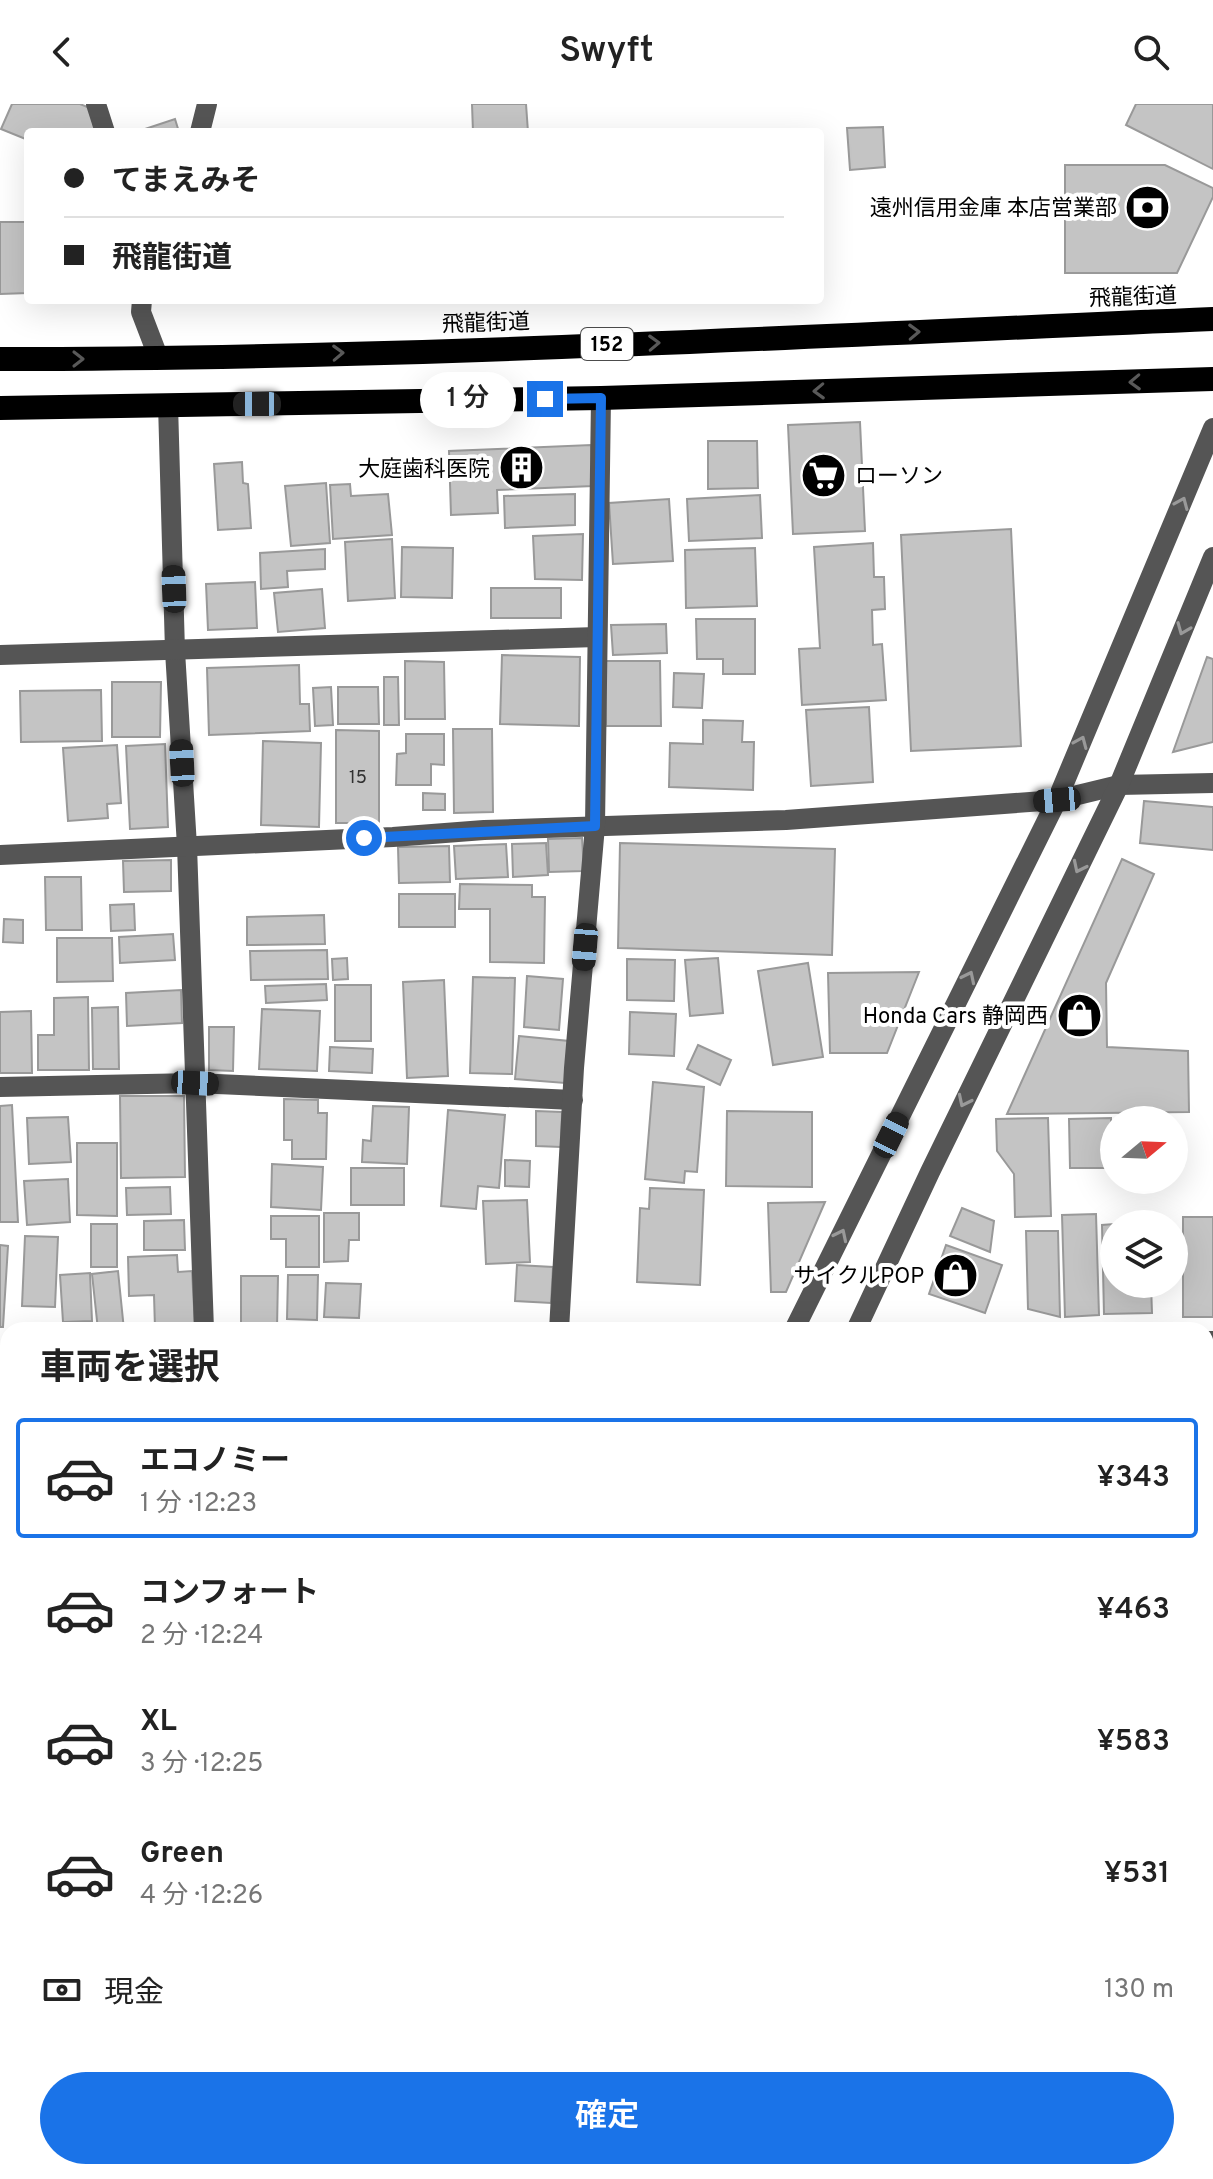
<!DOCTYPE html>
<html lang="ja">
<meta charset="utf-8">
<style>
:root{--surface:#fff;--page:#f6f6f6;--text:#222;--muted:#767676;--line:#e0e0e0;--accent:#1a73e8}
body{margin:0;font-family:Overpass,"Noto Sans JP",sans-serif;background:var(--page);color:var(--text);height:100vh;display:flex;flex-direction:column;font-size:30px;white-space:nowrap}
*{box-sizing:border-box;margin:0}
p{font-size:26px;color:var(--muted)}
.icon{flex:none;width:44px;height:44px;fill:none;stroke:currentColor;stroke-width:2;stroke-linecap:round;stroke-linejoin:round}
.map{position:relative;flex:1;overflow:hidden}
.side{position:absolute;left:0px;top:1218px;width:1214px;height:858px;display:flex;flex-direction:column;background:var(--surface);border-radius:24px 24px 0 0;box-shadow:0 8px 32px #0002}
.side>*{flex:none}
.guide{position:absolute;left:24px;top:24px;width:800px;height:176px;border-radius:8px;box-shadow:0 8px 32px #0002;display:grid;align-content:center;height:176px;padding:0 40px;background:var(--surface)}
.needle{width:52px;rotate:71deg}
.controls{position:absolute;left:1100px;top:1002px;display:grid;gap:16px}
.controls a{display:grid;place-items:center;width:88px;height:88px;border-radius:50%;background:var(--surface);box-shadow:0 8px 32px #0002;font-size:40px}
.end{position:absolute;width:36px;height:36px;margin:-18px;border:10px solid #1a73e8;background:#fff;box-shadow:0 0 0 4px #fff}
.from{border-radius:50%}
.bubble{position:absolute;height:56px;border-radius:28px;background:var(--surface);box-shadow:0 8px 32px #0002;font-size:26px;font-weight:600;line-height:56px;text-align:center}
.car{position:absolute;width:24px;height:48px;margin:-24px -12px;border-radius:10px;box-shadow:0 0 6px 2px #0007;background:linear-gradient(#222 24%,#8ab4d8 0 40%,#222 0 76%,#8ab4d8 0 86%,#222 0)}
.guide b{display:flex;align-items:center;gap:28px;height:76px;font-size:30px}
.guide b+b{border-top:2px solid var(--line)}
.guide i{width:20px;height:20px;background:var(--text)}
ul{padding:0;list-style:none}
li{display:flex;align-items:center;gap:24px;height:120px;margin:0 16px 12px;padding:0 24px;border:4px solid transparent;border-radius:8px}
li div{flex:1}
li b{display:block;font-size:30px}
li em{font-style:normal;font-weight:600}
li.selected{border-color:var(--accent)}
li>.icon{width:72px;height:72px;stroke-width:1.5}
h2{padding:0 40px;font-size:36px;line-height:96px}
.pay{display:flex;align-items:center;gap:20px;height:88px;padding:0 40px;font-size:30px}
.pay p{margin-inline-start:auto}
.primary-button{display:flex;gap:16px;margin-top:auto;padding:16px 40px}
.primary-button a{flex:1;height:92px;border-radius:48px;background:var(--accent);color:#fff;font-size:32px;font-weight:600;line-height:92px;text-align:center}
header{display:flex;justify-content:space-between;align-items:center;height:104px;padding:0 40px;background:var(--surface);font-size:36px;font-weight:600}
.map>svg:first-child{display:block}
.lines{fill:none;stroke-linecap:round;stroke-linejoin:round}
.stream{stroke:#a3a3a3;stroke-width:11}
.building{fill:#c4c4c4;stroke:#999;stroke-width:2}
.minor{stroke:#555;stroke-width:20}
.highway{stroke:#000;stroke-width:24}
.oneway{stroke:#595959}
.oneway2{stroke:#999}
.route{stroke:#1a73e8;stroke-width:10}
.labels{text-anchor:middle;stroke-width:8;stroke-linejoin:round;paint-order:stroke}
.number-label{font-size:18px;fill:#313131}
.shield{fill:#fff;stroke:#4c4c4c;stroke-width:2}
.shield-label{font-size:20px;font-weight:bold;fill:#000}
.poi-label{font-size:22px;fill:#000;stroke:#fff;text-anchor:end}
.street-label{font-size:22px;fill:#000;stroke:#fff}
</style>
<header><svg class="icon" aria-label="back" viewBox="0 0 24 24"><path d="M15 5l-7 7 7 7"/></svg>Swyft<svg class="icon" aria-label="search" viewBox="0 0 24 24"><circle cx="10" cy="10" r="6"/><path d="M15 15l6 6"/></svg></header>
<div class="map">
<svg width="1213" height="2075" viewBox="0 0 1213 2075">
<rect width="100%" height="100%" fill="#fff"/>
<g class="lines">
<polyline class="stream" points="1206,1522 1213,1486"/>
</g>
<g class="building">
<polygon points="12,0 80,0 90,4 95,28 28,28 28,36 1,25"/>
<polygon points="472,0 526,0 528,28 473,28"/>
<polygon points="1136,0 1213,0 1213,65 1126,21"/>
<polygon points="175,15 179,28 136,28"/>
<polygon points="883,23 885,63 850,66 847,24"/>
<polygon points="1065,61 1165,61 1213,84 1213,93 1177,169 1065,169"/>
<polygon points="0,118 28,118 28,189 0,190"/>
<polygon points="860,318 865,427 793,430 788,321"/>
<polygon points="708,337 757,337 758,384 708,385"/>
<polygon points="591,341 593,382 497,386 498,409 451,411 449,347"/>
<polygon points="242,358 243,379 248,380 251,424 218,426 214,360"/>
<polygon points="326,379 330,439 291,442 285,382"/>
<polygon points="350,380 351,392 388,390 392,431 333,435 330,381"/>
<polygon points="575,390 575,421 505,424 504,392"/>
<polygon points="760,391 762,434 689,437 687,395"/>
<polygon points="669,395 673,457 613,460 609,399"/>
<polygon points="1011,425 1021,642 911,647 901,431"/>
<polygon points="583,430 582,476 535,475 533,432"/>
<polygon points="392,435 395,494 348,497 345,438"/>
<polygon points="873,439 874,473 884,473 885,505 872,506 873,541 882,540 886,596 802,601 799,545 820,544 814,443"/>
<polygon points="402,443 453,444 452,494 401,493"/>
<polygon points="755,444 757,502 686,504 685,446"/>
<polygon points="325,445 325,465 287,467 288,483 261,485 260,449"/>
<polygon points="255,478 257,524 208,526 206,480"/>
<rect x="491" y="484" width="70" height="30"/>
<polygon points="322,485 325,524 278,528 274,489"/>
<polygon points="696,515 755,515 755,570 723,570 723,555 697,555"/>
<polygon points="666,520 667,549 613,551 611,521"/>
<polygon points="502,551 580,553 579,622 500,620"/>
<polygon points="1207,553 1213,555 1213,638 1173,648"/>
<polygon points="405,557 444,558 445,615 405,615"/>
<polygon points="605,557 660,557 661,622 606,622"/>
<polygon points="299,561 300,600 309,600 310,627 209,631 207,564"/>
<polygon points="674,569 704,570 702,604 673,603"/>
<polygon points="384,573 398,573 399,621 384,621"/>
<polygon points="112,578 161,578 160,633 112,633"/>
<polygon points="331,583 333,621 315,622 313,584"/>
<polygon points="338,583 378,583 379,620 338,620"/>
<polygon points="101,586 102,637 21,638 20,587"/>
<polygon points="869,603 873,678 811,682 806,606"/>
<polygon points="703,616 743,617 742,638 754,638 753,686 669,683 670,639 703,640"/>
<polygon points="453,625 492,625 493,708 454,709"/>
<polygon points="336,626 379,627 379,719 336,719"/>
<polygon points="406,630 444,630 444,661 431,660 431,681 396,681 397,650 406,649"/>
<polygon points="263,637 321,639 319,723 261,721"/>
<polygon points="165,640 168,723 130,725 126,642"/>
<polygon points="117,641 121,699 107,700 108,714 68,717 63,644"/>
<polygon points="423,689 445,690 445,706 423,706"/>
<polygon points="1144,697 1213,703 1213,746 1140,739"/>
<polygon points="582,734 584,767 549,768 548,735"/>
<polygon points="546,739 548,771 513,773 512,740"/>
<polygon points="620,739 835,745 832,851 618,844"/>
<polygon points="506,740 508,773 456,775 454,742"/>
<polygon points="449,742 450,778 399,779 398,743"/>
<polygon points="1122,755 1154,770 1106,879 1107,943 1188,947 1189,1008 1007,1010"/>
<polygon points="171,756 171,787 124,788 123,757"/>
<polygon points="45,773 81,773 82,826 46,826"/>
<polygon points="460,780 532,781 532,793 545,793 544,859 490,858 490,805 459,805"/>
<rect x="399" y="790" width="56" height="33"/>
<polygon points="134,800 135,826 111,827 110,801"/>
<polygon points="324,811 325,840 247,841 247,813"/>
<polygon points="4,815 23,816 23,839 3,838"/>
<polygon points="173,830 175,856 120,859 119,833"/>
<polygon points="57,834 112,834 113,877 57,878"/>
<polygon points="327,846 328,875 251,876 250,847"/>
<polygon points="347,854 348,875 333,876 332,855"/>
<polygon points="718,854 723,909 690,912 685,856"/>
<polygon points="627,855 675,856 674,897 627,896"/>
<polygon points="808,859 823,953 773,961 758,867"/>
<polygon points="919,868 887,949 830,949 828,869"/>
<polygon points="527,872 563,875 559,926 524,923"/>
<polygon points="473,873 515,874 512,970 470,969"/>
<polygon points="444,876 448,972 407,974 403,878"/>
<polygon points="326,880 327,896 266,899 265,882"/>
<rect x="335" y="881" width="36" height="56"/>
<polygon points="181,886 182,919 127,922 126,889"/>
<polygon points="88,893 89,966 38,966 38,931 54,931 54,894"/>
<polygon points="118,903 119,965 93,965 92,904"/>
<polygon points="262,905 320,907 317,967 259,965"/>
<polygon points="31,907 32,969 0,969 0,908"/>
<polygon points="630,908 676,910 674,952 629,950"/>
<polygon points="209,923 234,923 233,967 209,966"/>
<polygon points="519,932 569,937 565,979 515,975"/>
<polygon points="698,941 731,956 720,981 687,965"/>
<polygon points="330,943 373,945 372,969 329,967"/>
<polygon points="653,978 704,983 697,1068 685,1067 684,1079 645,1075"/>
<polygon points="120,992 184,992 185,1073 121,1074"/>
<polygon points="284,995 318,996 318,1009 327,1009 326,1055 292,1055 292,1036 284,1036"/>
<polygon points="12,1001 18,1118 0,1118 0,1002"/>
<polygon points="373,1002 409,1003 407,1060 362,1058 363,1036 371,1037"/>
<polygon points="448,1006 505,1011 499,1084 478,1082 476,1105 441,1102"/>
<polygon points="536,1007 562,1008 561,1043 536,1042"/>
<polygon points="727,1007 812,1008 812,1083 726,1082"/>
<polygon points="68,1013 71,1058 29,1060 27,1014"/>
<polygon points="1048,1014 1051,1112 1015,1113 1014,1070 997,1047 996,1015"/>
<polygon points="1111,1014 1111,1064 1070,1064 1069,1015"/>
<polygon points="77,1039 117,1039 117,1112 77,1111"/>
<polygon points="505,1056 530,1057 529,1083 505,1082"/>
<polygon points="272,1060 323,1063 321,1106 271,1103"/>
<rect x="351" y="1064" width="53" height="37"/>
<polygon points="68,1075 70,1118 27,1121 24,1077"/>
<polygon points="170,1083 171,1110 127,1111 126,1084"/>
<polygon points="650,1084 704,1086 700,1181 637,1178 640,1104 649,1105"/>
<polygon points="527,1096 530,1158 486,1160 483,1097"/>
<polygon points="825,1098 786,1188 771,1188 768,1099"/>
<polygon points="962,1104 994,1117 990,1148 950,1132"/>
<polygon points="324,1109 359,1109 359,1136 349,1136 348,1157 324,1158"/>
<polygon points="1096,1110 1099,1211 1065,1213 1062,1111"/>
<polygon points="271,1112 319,1112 319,1163 286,1163 286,1135 271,1135"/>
<rect x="1183" y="1113" width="30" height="100"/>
<polygon points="184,1116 185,1146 144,1146 144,1117"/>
<rect x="91" y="1120" width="26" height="43"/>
<polygon points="1114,1120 1114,1180 1151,1180 1152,1209 1104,1210 1102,1121"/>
<polygon points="1026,1127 1058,1127 1060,1213 1028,1205"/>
<polygon points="25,1132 58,1133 55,1203 22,1202"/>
<polygon points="0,1141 8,1142 3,1223 0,1223"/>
<polygon points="946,1141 1002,1161 985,1209 929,1190"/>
<polygon points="177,1151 178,1168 192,1167 195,1222 155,1224 154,1191 129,1192 128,1153"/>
<polygon points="517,1161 553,1163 551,1199 515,1197"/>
<polygon points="118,1167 124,1226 98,1226 92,1170"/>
<polygon points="90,1169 92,1217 63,1218 60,1171"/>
<polygon points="288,1171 318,1171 317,1216 287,1215"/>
<polygon points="241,1172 278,1172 277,1225 241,1225"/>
<polygon points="326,1179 361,1180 359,1214 324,1213"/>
<polygon points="7,1305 8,1363 0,1363 0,1306"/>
<polygon points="1206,1837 1213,1877 1213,1910 1206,1912"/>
<polygon points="0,1877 8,1998 8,2036 0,2036"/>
<polygon points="1213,1962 1213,2027 1206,2028 1206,1963"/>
<polygon points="26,2068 80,2068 85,2075 31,2075"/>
<polygon points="91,2068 152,2068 159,2075 97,2075"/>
<polygon points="221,2068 241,2068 248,2075 221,2075 217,2072"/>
<rect x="551" y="2068" width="47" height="7"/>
<polygon points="723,2068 764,2068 765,2075 724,2075"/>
<polygon points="800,2068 862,2068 862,2075 801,2075"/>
<polygon points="978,2068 1028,2068 979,2073"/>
</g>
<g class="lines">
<g class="minor">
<polyline points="96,0 105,28"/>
<polyline points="200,28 207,0"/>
<polyline points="142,196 141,208 159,255"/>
<polyline points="168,300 175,547 187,742 204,1226"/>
<polyline points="0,551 597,533"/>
<polyline points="0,751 393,733 484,726 786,716 1057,696 1119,681 1213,679"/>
<polyline points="0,983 195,979 573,996"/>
<polyline points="559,1226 574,964 595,722 601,294"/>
<polyline points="794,1226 1057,696 1213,324"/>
<polyline points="856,1226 930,1068 1119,681 1213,453"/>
<polyline points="1206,1237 1213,1237"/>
<polyline points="0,1274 8,1273"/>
<polyline points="1206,1539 1213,1538"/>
<polyline points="0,1666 8,1666"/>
<polyline points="1206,1933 1213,1931"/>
<polyline points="1206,2055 1213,2053"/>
<polyline points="302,2068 304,2075"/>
<polyline points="1077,2068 1078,2075"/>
<polyline points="407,2075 411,2068"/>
<polyline points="463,2075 466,2068"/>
<polyline points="1110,2075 1148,2068"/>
</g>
<g class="highway">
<path d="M0 255C404 255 809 232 1213 215"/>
<polyline points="0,304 601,294 1213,275"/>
</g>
</g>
<defs><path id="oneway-chevron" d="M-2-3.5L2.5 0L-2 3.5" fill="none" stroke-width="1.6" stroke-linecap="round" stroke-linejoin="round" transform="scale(2)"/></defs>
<g class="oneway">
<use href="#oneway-chevron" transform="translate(914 228) rotate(-2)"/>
<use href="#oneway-chevron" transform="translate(654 239) rotate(-2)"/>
<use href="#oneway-chevron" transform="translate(338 249) rotate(-2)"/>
<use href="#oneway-chevron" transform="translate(78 255)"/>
<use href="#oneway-chevron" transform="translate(1135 278) rotate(178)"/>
<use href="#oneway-chevron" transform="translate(819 287) rotate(178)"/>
</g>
<g class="oneway2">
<use href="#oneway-chevron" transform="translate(1182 399) rotate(-67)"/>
<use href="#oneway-chevron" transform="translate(1183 525) rotate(112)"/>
<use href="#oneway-chevron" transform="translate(1081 638) rotate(-67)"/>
<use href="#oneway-chevron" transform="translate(1079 763) rotate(116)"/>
<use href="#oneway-chevron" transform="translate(969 873) rotate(-64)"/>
<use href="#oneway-chevron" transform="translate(964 997) rotate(116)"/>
<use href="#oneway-chevron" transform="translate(841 1131) rotate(-64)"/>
</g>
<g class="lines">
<polyline class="route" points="364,734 595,722 601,294 545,295"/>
</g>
<defs>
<symbol id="bank-disc" viewBox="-11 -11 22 22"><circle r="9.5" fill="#000" stroke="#fff"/><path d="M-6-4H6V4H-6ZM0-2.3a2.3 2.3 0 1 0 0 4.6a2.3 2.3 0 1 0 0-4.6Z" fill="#fff"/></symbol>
<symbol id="building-disc" viewBox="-11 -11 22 22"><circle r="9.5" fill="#000" stroke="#fff"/><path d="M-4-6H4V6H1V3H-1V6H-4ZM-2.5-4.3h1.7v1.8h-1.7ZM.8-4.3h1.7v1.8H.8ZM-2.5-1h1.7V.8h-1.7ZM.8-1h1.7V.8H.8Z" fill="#fff"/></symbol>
<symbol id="supermarket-disc" viewBox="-11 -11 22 22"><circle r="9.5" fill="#000" stroke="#fff"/><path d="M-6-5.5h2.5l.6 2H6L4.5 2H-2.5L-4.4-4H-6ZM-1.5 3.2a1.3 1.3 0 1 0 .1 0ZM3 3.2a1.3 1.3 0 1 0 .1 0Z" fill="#fff"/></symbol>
<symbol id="shop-disc" viewBox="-11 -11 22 22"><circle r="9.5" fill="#000" stroke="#fff"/><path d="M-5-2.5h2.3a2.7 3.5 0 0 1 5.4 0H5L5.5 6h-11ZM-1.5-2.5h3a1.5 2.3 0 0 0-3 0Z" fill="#fff"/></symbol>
</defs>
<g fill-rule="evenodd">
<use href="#bank-disc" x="1122" y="78" width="51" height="51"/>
<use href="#building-disc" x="496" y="338" width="51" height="51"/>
<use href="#supermarket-disc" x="798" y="346" width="51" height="51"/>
<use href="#shop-disc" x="1054" y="886" width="51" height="51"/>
<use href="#shop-disc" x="930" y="1146" width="51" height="51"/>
</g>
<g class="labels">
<g class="number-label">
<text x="358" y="679">15</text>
</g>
<rect class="shield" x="581" y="224" width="52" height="32" rx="6"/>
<g class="shield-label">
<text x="607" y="247">152</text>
</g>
<g class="poi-label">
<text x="1117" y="111">遠州信用金庫 本店営業部</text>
<text x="490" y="372">大庭歯科医院</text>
<text x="855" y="379" text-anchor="start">ローソン</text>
<text x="1048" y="919">Honda Cars 静岡西</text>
<text x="924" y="1179">サイクルPOP</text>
</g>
<g class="street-label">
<text transform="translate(1133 192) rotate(-2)" y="8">飛龍街道</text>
<text transform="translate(486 218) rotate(-2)" y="8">飛龍街道</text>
</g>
</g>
</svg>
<div class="controls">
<a><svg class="needle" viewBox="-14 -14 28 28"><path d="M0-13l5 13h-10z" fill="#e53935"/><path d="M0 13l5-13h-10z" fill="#767676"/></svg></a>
<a><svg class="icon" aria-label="layers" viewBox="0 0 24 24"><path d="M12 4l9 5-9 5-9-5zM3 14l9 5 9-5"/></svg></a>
</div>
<i class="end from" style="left:364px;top:734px"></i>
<i class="end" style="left:545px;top:295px"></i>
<div class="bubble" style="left:420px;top:268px;width:96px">1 分</div>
<i class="car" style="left:257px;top:300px;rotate:270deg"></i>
<i class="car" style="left:174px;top:485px;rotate:358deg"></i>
<i class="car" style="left:182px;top:659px;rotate:357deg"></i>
<i class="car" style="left:1057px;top:696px;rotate:265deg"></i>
<i class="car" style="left:585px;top:843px;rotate:185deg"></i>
<i class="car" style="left:195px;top:979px;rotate:93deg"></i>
<i class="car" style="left:891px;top:1031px;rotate:26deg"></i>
<div class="guide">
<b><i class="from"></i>てまえみそ</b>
<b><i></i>飛龍街道</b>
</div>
<section class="side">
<h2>車両を選択</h2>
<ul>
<li class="selected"><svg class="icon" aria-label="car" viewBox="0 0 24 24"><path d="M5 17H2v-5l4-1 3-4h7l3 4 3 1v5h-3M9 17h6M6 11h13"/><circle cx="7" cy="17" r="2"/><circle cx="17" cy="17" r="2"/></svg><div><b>エコノミー</b><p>1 分 · 12:23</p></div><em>¥343</em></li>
<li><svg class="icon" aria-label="car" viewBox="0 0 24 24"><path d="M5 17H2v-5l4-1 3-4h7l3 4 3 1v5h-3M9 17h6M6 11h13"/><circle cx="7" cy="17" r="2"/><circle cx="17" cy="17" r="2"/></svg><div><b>コンフォート</b><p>2 分 · 12:24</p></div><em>¥463</em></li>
<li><svg class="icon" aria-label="car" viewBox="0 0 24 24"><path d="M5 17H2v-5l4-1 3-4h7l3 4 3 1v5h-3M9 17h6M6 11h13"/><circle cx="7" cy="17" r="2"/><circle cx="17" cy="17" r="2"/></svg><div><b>XL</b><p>3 分 · 12:25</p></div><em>¥583</em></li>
<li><svg class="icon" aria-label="car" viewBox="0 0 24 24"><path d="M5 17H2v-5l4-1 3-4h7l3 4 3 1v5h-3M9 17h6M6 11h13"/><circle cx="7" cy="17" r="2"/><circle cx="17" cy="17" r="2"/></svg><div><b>Green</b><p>4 分 · 12:26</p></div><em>¥531</em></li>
</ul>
<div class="pay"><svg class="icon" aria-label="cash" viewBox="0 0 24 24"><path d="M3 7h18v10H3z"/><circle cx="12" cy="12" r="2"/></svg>現金<p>130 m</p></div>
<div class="primary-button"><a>確定</a></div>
</section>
</div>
